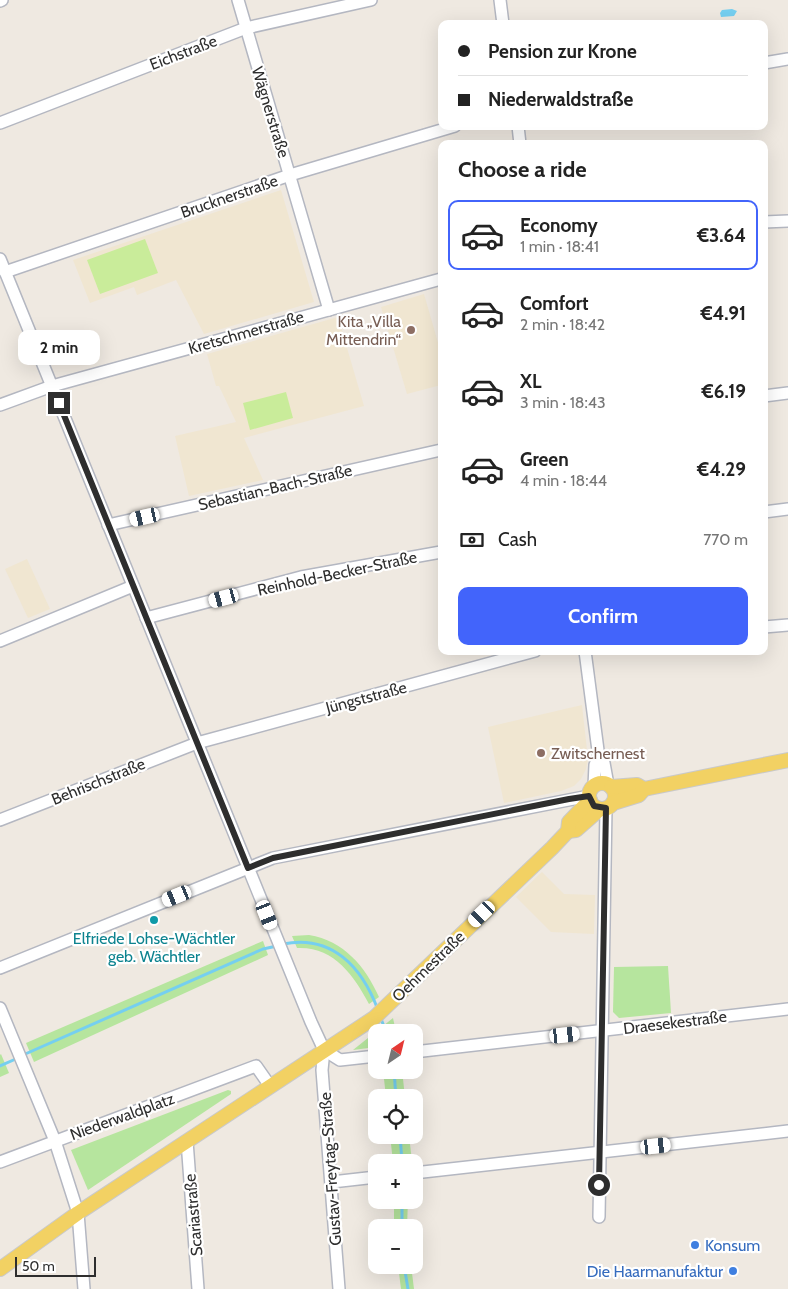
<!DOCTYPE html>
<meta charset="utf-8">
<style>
:root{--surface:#fff;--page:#f2f2f2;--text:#222;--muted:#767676;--line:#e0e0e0;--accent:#4264fb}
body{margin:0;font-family:Cabin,sans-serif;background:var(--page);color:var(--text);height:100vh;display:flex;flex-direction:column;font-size:19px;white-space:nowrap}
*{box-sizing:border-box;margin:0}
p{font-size:16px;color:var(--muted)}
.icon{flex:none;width:28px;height:28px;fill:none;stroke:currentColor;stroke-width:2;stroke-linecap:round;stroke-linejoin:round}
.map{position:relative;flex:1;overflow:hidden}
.panel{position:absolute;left:438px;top:140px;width:330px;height:515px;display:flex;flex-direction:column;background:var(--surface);border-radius:10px;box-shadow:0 5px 20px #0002}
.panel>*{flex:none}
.banner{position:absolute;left:438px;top:20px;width:330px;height:110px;border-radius:10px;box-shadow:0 5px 20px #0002;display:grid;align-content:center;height:110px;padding:0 20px;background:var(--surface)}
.needle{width:32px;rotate:35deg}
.controls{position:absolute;left:368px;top:1024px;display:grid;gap:10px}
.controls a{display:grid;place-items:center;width:55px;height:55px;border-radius:10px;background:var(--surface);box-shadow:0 5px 20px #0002;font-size:25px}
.scale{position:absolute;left:15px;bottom:12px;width:81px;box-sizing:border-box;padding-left:5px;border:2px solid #2e2e2e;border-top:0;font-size:14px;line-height:18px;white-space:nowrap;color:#2e2e2e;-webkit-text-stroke:4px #fff;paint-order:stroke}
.end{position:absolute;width:22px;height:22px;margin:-11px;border:6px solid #2e2e2e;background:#fff;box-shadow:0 0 0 2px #fff}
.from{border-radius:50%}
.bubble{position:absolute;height:35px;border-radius:10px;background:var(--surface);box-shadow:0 5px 20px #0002;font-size:16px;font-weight:700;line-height:35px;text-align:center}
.car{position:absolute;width:15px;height:30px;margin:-15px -8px;border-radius:6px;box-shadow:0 0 4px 1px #0007;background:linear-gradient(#fff 24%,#345 0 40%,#fff 0 76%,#345 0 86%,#fff 0)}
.banner b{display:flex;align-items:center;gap:18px;height:48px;font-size:19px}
.banner b+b{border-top:1px solid var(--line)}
.banner i{width:12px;height:12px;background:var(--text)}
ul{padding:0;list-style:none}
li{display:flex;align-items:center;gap:15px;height:70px;margin:0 10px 8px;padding:0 10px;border:2px solid transparent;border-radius:10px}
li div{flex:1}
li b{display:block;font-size:19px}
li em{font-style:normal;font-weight:700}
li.selected{border-color:var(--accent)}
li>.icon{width:45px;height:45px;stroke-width:1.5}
h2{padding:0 20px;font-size:22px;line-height:60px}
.pay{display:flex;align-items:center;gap:12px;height:55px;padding:0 20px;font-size:19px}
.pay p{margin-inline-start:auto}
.action{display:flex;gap:10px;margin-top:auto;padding:10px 20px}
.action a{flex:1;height:58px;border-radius:10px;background:var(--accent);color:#fff;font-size:20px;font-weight:700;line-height:58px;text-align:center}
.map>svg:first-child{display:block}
.education{fill:#f0e6d1}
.green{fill:#b6e59e}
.pitch{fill:#c9ec9a}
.water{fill:#75cff0}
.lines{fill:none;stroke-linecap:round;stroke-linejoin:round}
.stream{stroke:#75cff0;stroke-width:3}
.minor-casing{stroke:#b4b7c1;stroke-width:14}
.major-casing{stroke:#c9c9c9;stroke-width:16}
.minor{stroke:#fff;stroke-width:11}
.major{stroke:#f2d163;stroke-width:14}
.route{stroke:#2e2e2e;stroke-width:6}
.education-dot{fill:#8d6e63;stroke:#fff;stroke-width:2}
.culture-dot{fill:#0f9aa8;stroke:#fff;stroke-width:2}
.shop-dot{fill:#3f7fe0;stroke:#fff;stroke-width:2}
.labels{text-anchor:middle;stroke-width:4.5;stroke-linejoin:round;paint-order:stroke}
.street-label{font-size:16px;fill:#2e2e2e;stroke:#fff}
.education-label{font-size:16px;fill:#785e54;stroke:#fff;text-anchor:end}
.culture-label{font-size:16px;fill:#0d838f;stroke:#fff}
.shop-label{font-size:16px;fill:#366cbe;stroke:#fff;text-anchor:start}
</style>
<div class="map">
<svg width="788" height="1289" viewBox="0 0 788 1289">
<rect width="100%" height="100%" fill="#efe9e1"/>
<g class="education">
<polygon points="281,190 314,302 204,334 176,280 137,295 134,287 90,303 73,260"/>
<polygon points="424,294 441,353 441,385 407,394 381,307"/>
<polygon points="338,317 364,406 244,438 263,480 189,496 175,436 236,422 219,386 216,386 207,354"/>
<polygon points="27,559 50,609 28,618 5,569"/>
<polygon points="582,705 588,759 586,769 581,779 574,786 561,791 504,803 488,727"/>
<polygon points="542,872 564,894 595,895 594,934 551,932 516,897"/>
</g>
<g class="green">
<path d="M309 935C344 941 365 966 379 997L369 1004C354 975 333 946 297 948L292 936Z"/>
<polygon points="263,941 268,955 34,1062 26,1043"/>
<polygon points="668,966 671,1013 619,1018 613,1012 614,967"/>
<polygon points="393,1018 396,1032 376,1032 376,1047 353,1050"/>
<polygon points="1,1054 9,1073 0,1077 0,1055"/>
<polygon points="383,1070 402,1070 405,1097 386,1097"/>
<polygon points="228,1090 231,1091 231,1094 88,1190 71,1150"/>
<polygon points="390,1135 409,1135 412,1162 393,1162"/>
<polygon points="394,1200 408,1200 407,1227 394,1227"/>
<polygon points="398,1265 411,1265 414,1289 401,1289"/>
</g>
<g class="pitch">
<polygon points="145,239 158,273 100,294 87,260"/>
<polygon points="286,392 293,418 250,430 243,403"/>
</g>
<polygon class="water" points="732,9 737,11 734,16 721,17 720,13 722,10"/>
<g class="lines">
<g class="stream">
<path d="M283 944C332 934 362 967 378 1010"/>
<polyline points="380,1016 386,1032"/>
<polyline points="23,1055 263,949 277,946"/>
<polyline points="0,1066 18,1058"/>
<polyline points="394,1070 396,1098"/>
<polyline points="400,1135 402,1162"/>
<polyline points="402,1228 402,1200"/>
<polyline points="404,1265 408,1289"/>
</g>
<defs>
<g id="minor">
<polyline points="238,0 329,310"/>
<polyline points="500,0 503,24"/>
<polyline points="0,1 2,0"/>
<polyline points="764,63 788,59"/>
<polyline points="0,123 246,28 371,0"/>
<polyline points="518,126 520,144"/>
<polyline points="764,222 788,221"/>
<polyline points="0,259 311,1022 324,1050"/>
<polyline points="5,272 290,175 455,126"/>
<polyline points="764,396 788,393"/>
<polyline points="0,405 52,386 441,279"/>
<polyline points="764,512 788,509"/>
<polyline points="108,525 441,450"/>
<polyline points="146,618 301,577 441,552"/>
<polyline points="764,627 788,625"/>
<polyline points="0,641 133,586"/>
<polyline points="585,651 599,758 604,763 608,785"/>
<polyline points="594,786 595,765 599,758"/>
<polyline points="0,820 197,743 535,651"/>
<polyline points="0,968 273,858 589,796"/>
<polyline points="0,1008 55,1141 78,1213 84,1289"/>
<polyline points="324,1050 322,1070 339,1289"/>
<polyline points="324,1050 340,1060 376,1056"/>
<polyline points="414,1052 788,1009"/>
<polyline points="187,1141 198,1289"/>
<polyline points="0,1162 256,1066 270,1086"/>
<polyline points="414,1173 788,1131"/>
<polyline points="332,1182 376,1177"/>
<polyline points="599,1217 606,808"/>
</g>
<g id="major">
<circle cx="602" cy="796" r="13"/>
<polyline points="611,787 637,785 644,789 788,760"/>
<polyline points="613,803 639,795 644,789"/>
<polyline points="568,831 576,830 600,809"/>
<polyline points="0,1269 78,1213 374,1018 552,848 568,831 569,822 590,800"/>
</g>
</defs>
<use href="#minor" class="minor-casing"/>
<use href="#major" class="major-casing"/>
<use href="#minor" class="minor"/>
<use href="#major" class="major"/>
</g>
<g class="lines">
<polyline class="route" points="59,403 248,868 273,858 569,799 589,796 594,806 606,808 599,1185"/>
</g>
<g class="education-dot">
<circle cx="411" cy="330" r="5"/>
<circle cx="541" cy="753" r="5"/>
</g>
<circle class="culture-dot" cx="154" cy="920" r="5"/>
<g class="shop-dot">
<circle cx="695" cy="1245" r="5"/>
<circle cx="733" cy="1271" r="5"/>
</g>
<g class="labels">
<g class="street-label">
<text transform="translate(183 52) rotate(-21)" y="6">Eichstraße</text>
<text transform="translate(271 112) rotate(73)" y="6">Wägnerstraße</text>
<text transform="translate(229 196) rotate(-19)" y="6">Brucknerstraße</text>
<text transform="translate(246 332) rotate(-16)" y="6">Kretschmerstraße</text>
<text transform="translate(275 487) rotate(-13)" y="6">Sebastian-Bach-Straße</text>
<text transform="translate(337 573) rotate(-12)" y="6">Reinhold-Becker-Straße</text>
<text transform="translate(366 697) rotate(-15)" y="6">Jüngststraße</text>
<text transform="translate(98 781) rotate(-22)" y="6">Behrischstraße</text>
<text transform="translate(428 966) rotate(-44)" y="6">Oehmestraße</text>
<text transform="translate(675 1022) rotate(-7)" y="6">Draesekestraße</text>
<text transform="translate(122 1116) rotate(-20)" y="6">Niederwaldplatz</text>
<text transform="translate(330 1169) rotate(-94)" y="6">Gustav-Freytag-Straße</text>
<text transform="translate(193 1215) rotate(-95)" y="6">Scariastraße</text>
</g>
<g class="education-label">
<text x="401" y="327">Kita „Villa<tspan x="401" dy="18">Mittendrin“</tspan></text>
<text x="551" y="759" text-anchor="start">Zwitschernest</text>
</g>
<g class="culture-label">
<text x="154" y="944">Elfriede Lohse-Wächtler<tspan x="154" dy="18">geb. Wächtler</tspan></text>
</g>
<g class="shop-label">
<text x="705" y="1251">Konsum</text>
<text x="723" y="1277" text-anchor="end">Die Haarmanufaktur</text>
</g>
</g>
</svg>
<div class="controls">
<a><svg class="needle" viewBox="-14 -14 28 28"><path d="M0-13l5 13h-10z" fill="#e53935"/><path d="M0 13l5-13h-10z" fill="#767676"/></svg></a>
<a><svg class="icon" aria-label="locate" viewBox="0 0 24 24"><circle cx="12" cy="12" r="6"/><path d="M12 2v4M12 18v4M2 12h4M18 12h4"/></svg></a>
<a>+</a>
<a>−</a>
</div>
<div class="scale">50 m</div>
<i class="end from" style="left:599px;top:1185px"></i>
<i class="end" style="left:59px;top:403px"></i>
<div class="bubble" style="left:18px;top:330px;width:82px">2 min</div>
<i class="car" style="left:145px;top:517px;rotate:257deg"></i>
<i class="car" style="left:224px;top:598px;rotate:255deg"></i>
<i class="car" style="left:177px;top:896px;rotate:248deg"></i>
<i class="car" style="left:482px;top:914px;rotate:226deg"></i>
<i class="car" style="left:267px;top:915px;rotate:158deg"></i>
<i class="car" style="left:565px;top:1035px;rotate:84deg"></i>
<i class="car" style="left:656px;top:1146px;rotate:84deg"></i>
<div class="banner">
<b><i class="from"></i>Pension zur Krone</b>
<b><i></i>Niederwaldstraße</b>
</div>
<section class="panel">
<h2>Choose a ride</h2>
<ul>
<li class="selected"><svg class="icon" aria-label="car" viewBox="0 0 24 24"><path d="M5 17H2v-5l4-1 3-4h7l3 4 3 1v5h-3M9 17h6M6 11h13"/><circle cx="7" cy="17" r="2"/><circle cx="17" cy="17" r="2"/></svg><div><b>Economy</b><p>1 min · 18:41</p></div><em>€3.64</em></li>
<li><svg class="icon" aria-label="car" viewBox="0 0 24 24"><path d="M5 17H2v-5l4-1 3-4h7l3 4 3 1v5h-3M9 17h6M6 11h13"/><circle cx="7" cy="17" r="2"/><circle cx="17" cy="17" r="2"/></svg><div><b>Comfort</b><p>2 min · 18:42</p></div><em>€4.91</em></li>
<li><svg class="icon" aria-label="car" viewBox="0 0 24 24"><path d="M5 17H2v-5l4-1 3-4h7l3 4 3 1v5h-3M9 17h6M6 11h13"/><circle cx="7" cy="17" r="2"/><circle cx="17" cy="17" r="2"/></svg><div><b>XL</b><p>3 min · 18:43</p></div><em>€6.19</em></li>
<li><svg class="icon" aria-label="car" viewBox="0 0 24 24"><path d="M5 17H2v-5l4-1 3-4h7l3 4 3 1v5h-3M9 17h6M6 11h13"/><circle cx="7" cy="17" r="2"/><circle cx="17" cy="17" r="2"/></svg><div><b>Green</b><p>4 min · 18:44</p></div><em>€4.29</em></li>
</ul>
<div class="pay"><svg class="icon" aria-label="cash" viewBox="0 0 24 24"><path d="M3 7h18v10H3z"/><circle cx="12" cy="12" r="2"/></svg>Cash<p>770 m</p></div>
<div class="action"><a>Confirm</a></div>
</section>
</div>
